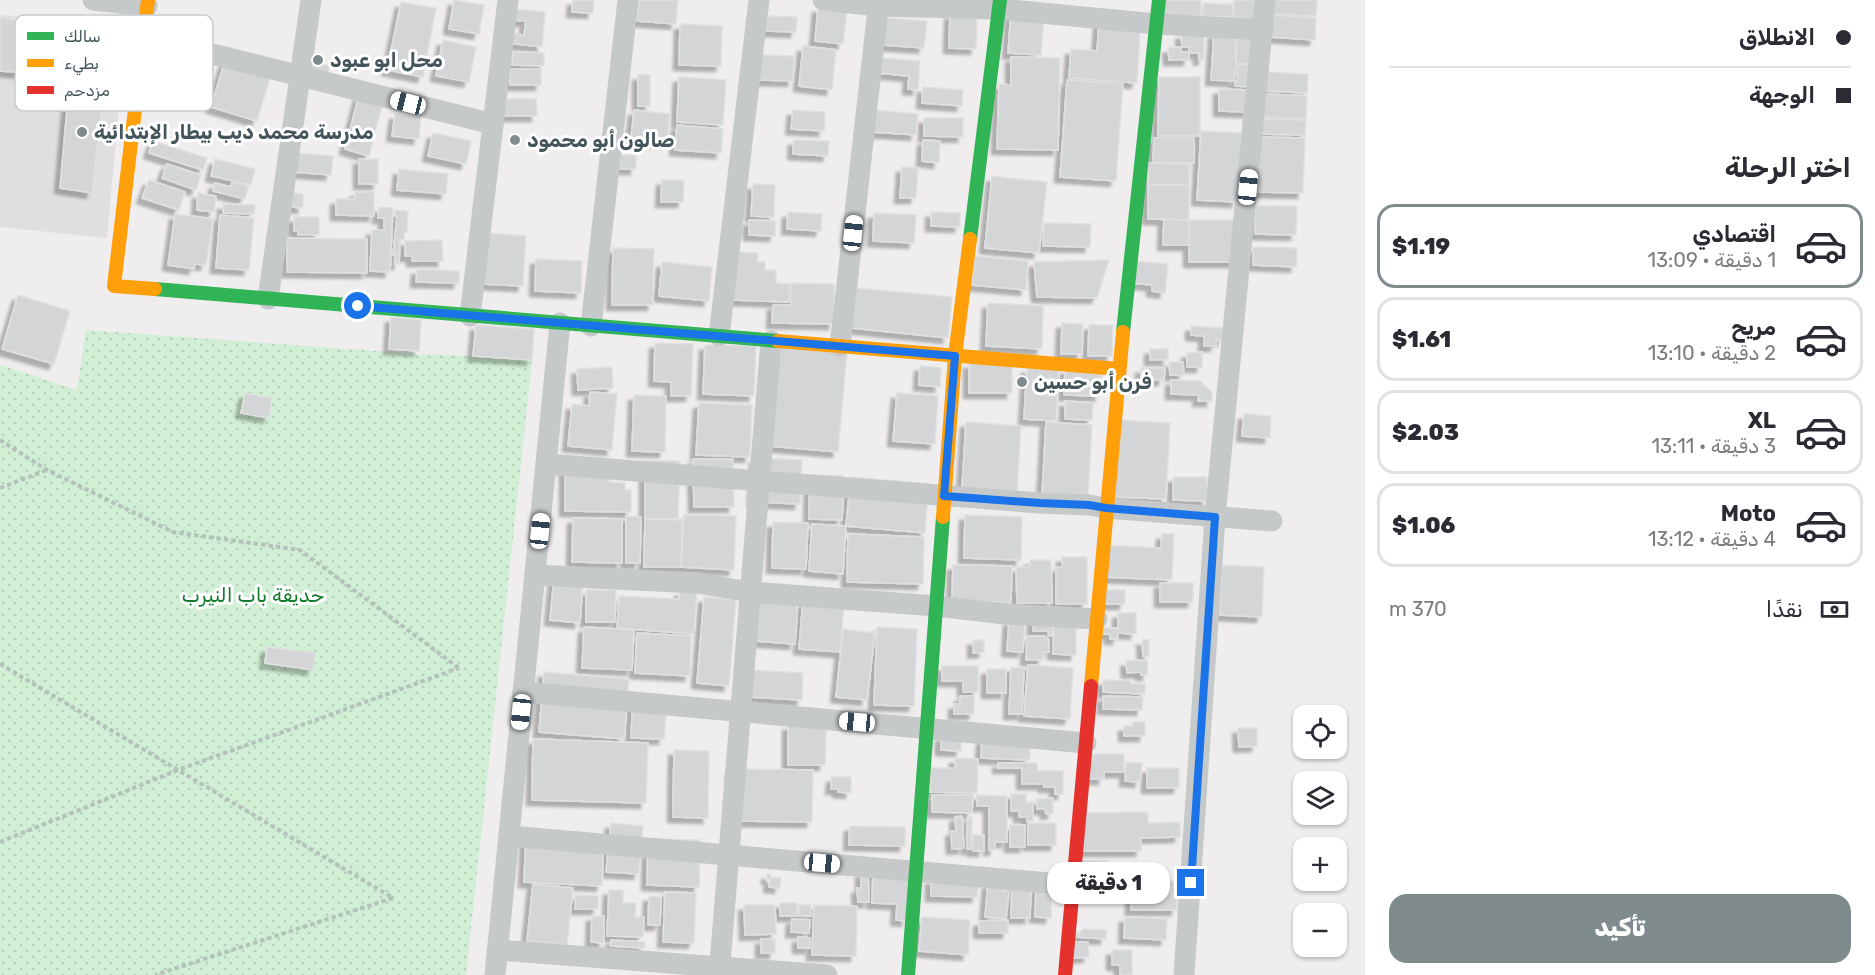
<!DOCTYPE html>
<html lang="ar">
<meta charset="utf-8">
<style>
:root{--surface:#fff;--page:#f7f7f7;--text:#2b2b33;--muted:#7c7c81;--line:#e1e1e2;--accent:#808b8e}
body{margin:0;font-family:Rubik,"Noto Sans Arabic",sans-serif;background:var(--page);color:var(--text);direction:rtl;height:100vh;display:flex;flex-direction:column;font-size:22px;white-space:nowrap}
*{box-sizing:border-box;margin:0}
p{font-size:20px;color:var(--muted)}
.icon{flex:none;width:33px;height:33px;fill:none;stroke:currentColor;stroke-width:2;stroke-linecap:round;stroke-linejoin:round}
.map{position:relative;flex:1;overflow:hidden;direction:ltr}
.drawer{display:flex;flex-direction:column;background:var(--surface);width:510px}
.drawer>*{flex:none}
.guide{display:grid;align-content:center;height:132px;padding:0 24px;background:var(--surface)}
.buttons{position:absolute;left:1293px;top:705px;display:grid;gap:12px}
.buttons a{display:grid;place-items:center;width:54px;height:54px;border-radius:12px;background:var(--surface);box-shadow:0 2px 4px #0004;font-size:30px}
.end{position:absolute;width:27px;height:27px;margin:-14px;border:8px solid #1a73e8;background:#fff;box-shadow:0 0 0 3px #fff}
.from{border-radius:50%}
.bubble{position:absolute;height:42px;border-radius:18px;background:var(--surface);box-shadow:0 2px 4px #0004;font-size:20px;font-weight:800;line-height:42px;text-align:center;direction:rtl}
.car{position:absolute;width:18px;height:36px;margin:-18px -9px;border-radius:8px;box-shadow:0 0 4px 2px #0007;background:linear-gradient(#fff 24%,#345 0 40%,#fff 0 76%,#345 0 86%,#fff 0)}
.guide b{display:flex;align-items:center;gap:21px;height:57px;font-size:22px}
.guide b+b{border-top:2px solid var(--line)}
.guide i{width:15px;height:15px;background:var(--text)}
ul{padding:0;list-style:none}
li{display:flex;align-items:center;gap:18px;height:84px;margin:0 12px 9px;padding:0 12px;border:3px solid var(--line);border-radius:18px}
li div{flex:1}
li b{display:block;font-size:22px}
li em{font-style:normal;font-weight:800}
li.selected{border-color:var(--accent)}
li>.icon{width:54px;height:54px;stroke-width:1.5}
h2{padding:0 24px;font-size:27px;line-height:72px}
.pay{display:flex;align-items:center;gap:15px;height:66px;padding:0 24px;font-size:22px}
.pay p{margin-inline-start:auto}
.action{display:flex;gap:12px;margin-top:auto;padding:12px 24px}
.action a{flex:1;height:69px;border-radius:18px;background:var(--accent);color:#fff;font-size:24px;font-weight:800;line-height:69px;text-align:center}
main{display:flex;flex:1;min-height:0}
.map>svg:first-child{display:block}
.education{fill:#e0dee0}
.park{fill:url(#park-dots)}
.building{fill:#d4d5d7;stroke:#e0e0e1;stroke-width:1.5;filter:url(#shadow)}
.lines{fill:none;stroke-linecap:round;stroke-linejoin:round}
.path{stroke:#b4c2ba;stroke-width:4;stroke-dasharray:4.5 3;stroke-linecap:butt}
.street{stroke:#c5c9ca;stroke-width:21}
.fast{stroke:#30b455;stroke-width:14}
.slow{stroke:#ff9f0a;stroke-width:14}
.jam{stroke:#e5322d;stroke-width:14}
.route{stroke:#1a73e8;stroke-width:8}
.poi-dot{fill:#808b8e;stroke:#fff;stroke-width:2}
.labels{text-anchor:middle;stroke-width:6;stroke-linejoin:round;paint-order:stroke}
.poi-label{font-size:20px;font-weight:bold;fill:#44565b;stroke:#fff;text-anchor:start}
.park-label{font-size:20px;fill:#137d2c;stroke:#fff}
.key{fill:#fff;stroke:#c7ccce;stroke-width:1.5}
.key-label{font-size:16px;fill:#44565b}
</style>
<main>
<section class="drawer">
<div class="guide">
<b><i class="from"></i>الانطلاق</b>
<b><i></i>الوجهة</b>
</div>
<h2>اختر الرحلة</h2>
<ul>
<li class="selected"><svg class="icon" aria-label="car" viewBox="0 0 24 24"><path d="M5 17H2v-5l4-1 3-4h7l3 4 3 1v5h-3M9 17h6M6 11h13"/><circle cx="7" cy="17" r="2"/><circle cx="17" cy="17" r="2"/></svg><div><b>اقتصادي</b><p>1 دقيقة · 13:09</p></div><em>$1.19</em></li>
<li><svg class="icon" aria-label="car" viewBox="0 0 24 24"><path d="M5 17H2v-5l4-1 3-4h7l3 4 3 1v5h-3M9 17h6M6 11h13"/><circle cx="7" cy="17" r="2"/><circle cx="17" cy="17" r="2"/></svg><div><b>مريح</b><p>2 دقيقة · 13:10</p></div><em>$1.61</em></li>
<li><svg class="icon" aria-label="car" viewBox="0 0 24 24"><path d="M5 17H2v-5l4-1 3-4h7l3 4 3 1v5h-3M9 17h6M6 11h13"/><circle cx="7" cy="17" r="2"/><circle cx="17" cy="17" r="2"/></svg><div><b>XL</b><p>3 دقيقة · 13:11</p></div><em>$2.03</em></li>
<li><svg class="icon" aria-label="car" viewBox="0 0 24 24"><path d="M5 17H2v-5l4-1 3-4h7l3 4 3 1v5h-3M9 17h6M6 11h13"/><circle cx="7" cy="17" r="2"/><circle cx="17" cy="17" r="2"/></svg><div><b>Moto</b><p>4 دقيقة · 13:12</p></div><em>$1.06</em></li>
</ul>
<div class="pay"><svg class="icon" aria-label="cash" viewBox="0 0 24 24"><path d="M3 7h18v10H3z"/><circle cx="12" cy="12" r="2"/></svg>نقدًا<p>370 m</p></div>
<div class="action"><a>تأكيد</a></div>
</section>
<div class="map">
<svg width="1365" height="975" viewBox="0 0 1365 975">
<defs>
<pattern id="park-dots" width="8" height="8" patternUnits="userSpaceOnUse" patternTransform="scale(1.5)"><rect width="8" height="8" fill="#d1efd4"/><path d="M2 2h.1M6 6h.1" fill="none" stroke="#b5cfb8" stroke-width="1.8" stroke-linecap="round"/></pattern>
<filter id="shadow"><feDropShadow dx="-5.5" dy="5.5" stdDeviation="1.5" flood-color="#0004"/></filter>
</defs>
<rect width="100%" height="100%" fill="#efedee"/>
<polygon class="education" points="0,15 126,27 107,238 0,227"/>
<polygon class="park" points="86,330 418,354 473,356 532,360 466,975 0,975 0,365 77,390"/>
<g class="building">
<polygon points="454,0 484,5 479,34 449,29"/>
<polygon points="573,0 594,0 593,13 572,12"/>
<polygon points="639,0 678,0 676,24 637,21"/>
<rect x="1164" y="0" width="37" height="24"/>
<rect x="1234" y="0" width="20" height="26"/>
<polygon points="1270,0 1317,0 1316,16 1270,14"/>
<polygon points="401,2 436,8 423,77 387,70"/>
<polygon points="1204,3 1233,5 1232,17 1203,16"/>
<polygon points="818,7 847,11 843,44 815,41"/>
<polygon points="514,9 545,12 542,47 507,43 508,33 524,35 526,21 513,20"/>
<polygon points="1100,10 1141,13 1137,83 1069,78 1071,49 1097,51"/>
<polygon points="1011,13 1044,16 1041,55 1008,53"/>
<polygon points="950,14 977,14 976,49 949,48"/>
<polygon points="1270,15 1316,18 1315,40 1268,37"/>
<polygon points="767,16 797,17 796,32 766,31"/>
<polygon points="0,18 111,28 92,193 60,188 70,76 0,71"/>
<polygon points="886,18 927,21 924,48 883,45"/>
<polygon points="680,24 722,26 721,66 679,65"/>
<polygon points="1214,33 1235,33 1236,64 1234,81 1211,80"/>
<polygon points="1181,34 1204,34 1204,59 1199,60 1199,53 1189,53 1189,47 1182,47"/>
<polygon points="1238,34 1259,35 1258,64 1236,63"/>
<polygon points="443,40 476,47 469,82 436,76"/>
<polygon points="803,46 836,50 832,90 799,86"/>
<polygon points="1181,47 1181,52 1189,52 1189,60 1169,60 1168,48"/>
<polygon points="513,52 544,53 544,66 512,65"/>
<polygon points="759,55 794,56 793,81 758,80"/>
<polygon points="1011,57 1060,58 1058,150 997,149 999,84 1011,85"/>
<polygon points="879,58 920,61 918,90 908,89 909,76 878,73"/>
<polygon points="225,61 271,75 257,121 211,107"/>
<polygon points="307,61 330,66 327,79 304,74"/>
<polygon points="1238,64 1258,66 1256,87 1235,86 1235,81 1237,81"/>
<rect x="510" y="69" width="31" height="16"/>
<polygon points="1263,72 1308,74 1307,93 1262,91"/>
<rect x="638" y="75" width="12" height="31"/>
<polygon points="679,77 726,80 723,125 677,122"/>
<polygon points="1159,77 1200,77 1200,136 1158,136"/>
<polygon points="1067,80 1123,84 1116,181 1060,177"/>
<polygon points="923,87 963,90 962,106 922,103"/>
<polygon points="1219,89 1249,90 1249,112 1219,111"/>
<polygon points="1262,94 1307,96 1306,119 1261,117"/>
<polygon points="359,95 383,102 369,156 345,149"/>
<polygon points="501,99 536,99 537,116 501,116"/>
<polygon points="634,110 670,114 667,143 631,139"/>
<polygon points="793,110 825,112 824,131 791,129"/>
<polygon points="873,110 918,114 916,135 872,132"/>
<polygon points="395,114 421,116 419,139 392,136"/>
<polygon points="924,118 963,118 963,137 924,136"/>
<polygon points="1261,119 1306,120 1305,135 1261,134"/>
<polygon points="677,125 723,129 721,153 675,150"/>
<polygon points="1201,131 1242,133 1237,202 1197,200"/>
<polygon points="433,133 471,141 466,164 428,156"/>
<polygon points="1260,137 1305,138 1303,193 1258,192"/>
<polygon points="1154,138 1194,138 1194,163 1153,162"/>
<polygon points="794,140 829,141 828,156 793,154"/>
<polygon points="923,140 940,141 939,163 922,161"/>
<polygon points="153,141 207,158 203,170 149,153"/>
<polygon points="295,153 333,156 331,175 293,172"/>
<rect x="620" y="155" width="16" height="14"/>
<polygon points="215,159 255,169 251,185 211,176"/>
<rect x="359" y="159" width="19" height="25"/>
<polygon points="1148,163 1189,164 1189,185 1148,185"/>
<polygon points="167,164 201,175 196,190 162,178"/>
<polygon points="902,167 918,168 916,198 900,198"/>
<polygon points="399,169 448,174 446,194 397,190"/>
<polygon points="992,176 1047,182 1039,253 985,248"/>
<polygon points="149,180 185,192 179,210 142,198"/>
<polygon points="662,180 684,180 683,202 661,202"/>
<polygon points="232,182 248,186 245,199 213,191 215,183 231,187"/>
<polygon points="753,184 775,185 774,217 751,216"/>
<polygon points="1148,185 1189,185 1189,220 1148,219"/>
<polygon points="355,192 374,192 374,216 336,215 336,199 355,199"/>
<polygon points="198,193 216,196 214,212 197,210"/>
<polygon points="293,193 303,194 303,208 292,207"/>
<polygon points="223,204 255,205 254,214 223,213"/>
<polygon points="1255,206 1297,206 1296,235 1255,234"/>
<polygon points="379,207 393,208 390,272 370,271 372,230 384,230 384,218 378,218"/>
<polygon points="395,210 408,211 407,232 404,232 404,240 400,239 399,264 395,264 396,255 393,255 397,216 395,216"/>
<polygon points="788,212 822,214 821,231 787,229"/>
<polygon points="931,212 960,213 960,227 931,226"/>
<polygon points="874,213 916,215 914,243 873,241"/>
<polygon points="175,214 213,219 206,265 195,264 194,269 168,265"/>
<polygon points="220,215 254,218 249,270 216,268"/>
<polygon points="294,217 319,217 319,235 298,235 298,231 294,231"/>
<polygon points="1164,219 1189,220 1189,245 1163,245"/>
<polygon points="749,220 776,221 775,236 749,235"/>
<rect x="1189" y="220" width="51" height="42"/>
<polygon points="1044,223 1091,224 1090,247 1043,246"/>
<polygon points="486,233 526,236 523,286 483,284"/>
<polygon points="287,238 367,239 367,273 287,272"/>
<polygon points="442,240 443,261 412,261 412,256 405,256 405,241"/>
<polygon points="1253,247 1297,248 1296,267 1253,265"/>
<polygon points="613,248 654,249 653,305 612,305"/>
<polygon points="739,252 758,253 757,262 765,262 765,270 776,270 776,283 790,284 789,302 733,300 734,257 739,257"/>
<polygon points="975,256 1028,261 1026,290 972,285"/>
<polygon points="536,259 582,261 581,293 535,291"/>
<polygon points="1109,260 1097,298 1037,297 1034,262"/>
<polygon points="1134,261 1168,264 1165,293 1152,291 1152,285 1132,283"/>
<polygon points="662,262 712,267 709,301 659,296"/>
<polygon points="417,269 459,271 459,283 416,282"/>
<polygon points="791,283 834,284 834,324 772,323 773,305 791,305"/>
<polygon points="857,288 952,297 948,338 852,328"/>
<polygon points="18,295 70,311 54,364 2,349"/>
<polygon points="988,303 1043,306 1042,349 986,346"/>
<polygon points="391,317 421,320 419,351 389,349"/>
<polygon points="1062,323 1083,324 1082,354 1061,354"/>
<polygon points="476,325 534,329 532,360 473,356"/>
<polygon points="1089,325 1113,325 1112,356 1088,356"/>
<polygon points="1191,326 1224,328 1223,341 1216,340 1216,346 1204,346 1204,336 1191,335"/>
<polygon points="655,343 693,344 691,396 671,396 671,382 654,381"/>
<polygon points="705,345 756,346 754,396 703,394"/>
<polygon points="779,347 847,353 838,452 770,446"/>
<rect x="1150" y="349" width="18" height="11"/>
<polygon points="1202,352 1202,367 1187,367 1187,353"/>
<polygon points="1169,362 1183,362 1184,375 1170,375"/>
<rect x="969" y="363" width="43" height="30"/>
<polygon points="920,366 941,368 940,387 919,385"/>
<polygon points="612,367 613,388 578,390 577,369"/>
<polygon points="1027,368 1059,370 1056,421 1024,419"/>
<polygon points="1141,368 1165,368 1164,380 1141,380"/>
<polygon points="1065,369 1102,371 1100,396 1064,395"/>
<polygon points="1171,380 1200,381 1212,392 1212,401 1198,401 1199,395 1171,394"/>
<polygon points="590,392 617,394 612,450 568,446 572,404 589,406"/>
<polygon points="245,393 272,398 269,418 241,413"/>
<polygon points="897,393 938,396 935,444 893,441"/>
<polygon points="634,395 666,396 665,452 632,451"/>
<polygon points="1065,401 1093,403 1092,420 1065,419"/>
<polygon points="699,403 752,405 750,457 696,455"/>
<polygon points="1244,414 1271,416 1270,438 1242,436"/>
<polygon points="1118,420 1170,423 1166,499 1114,497"/>
<polygon points="966,422 1021,426 1017,491 962,488"/>
<polygon points="1046,422 1092,425 1088,499 1042,496"/>
<polygon points="755,458 802,460 800,504 753,502"/>
<polygon points="693,459 733,459 734,507 694,507"/>
<polygon points="645,460 680,461 678,519 645,519"/>
<polygon points="565,462 609,476 609,482 625,483 625,490 631,490 631,512 565,511"/>
<polygon points="810,475 844,476 842,520 809,519"/>
<polygon points="851,477 929,484 925,533 846,526"/>
<polygon points="1173,477 1207,477 1207,501 1173,500"/>
<polygon points="684,515 736,516 734,570 681,567"/>
<polygon points="965,515 1022,517 1021,560 964,558"/>
<polygon points="626,516 641,517 640,563 626,563"/>
<polygon points="573,518 622,519 622,563 572,562"/>
<polygon points="645,519 682,520 681,567 644,567"/>
<polygon points="773,522 808,523 806,569 772,568"/>
<polygon points="812,524 846,526 843,574 809,571"/>
<polygon points="848,534 924,537 923,584 847,582"/>
<polygon points="1162,534 1174,534 1172,580 1103,577 1105,545 1161,548"/>
<polygon points="1062,557 1087,557 1087,604 1056,604 1056,567 1062,567"/>
<polygon points="1030,560 1051,560 1052,603 1017,603 1016,567 1030,567"/>
<polygon points="953,565 1012,566 1011,602 952,601"/>
<polygon points="1222,565 1264,567 1262,617 1220,615"/>
<polygon points="554,578 583,581 580,623 550,620"/>
<rect x="1160" y="583" width="33" height="19"/>
<polygon points="586,590 616,590 615,622 586,622"/>
<rect x="1101" y="590" width="24" height="14"/>
<polygon points="680,591 697,593 694,634 617,628 619,596 679,599"/>
<polygon points="704,597 736,600 729,686 697,683"/>
<polygon points="758,597 798,600 795,644 754,641"/>
<polygon points="803,601 844,604 840,652 799,649"/>
<polygon points="1118,613 1136,613 1136,634 1118,633 1118,639 1110,639 1110,634 1100,634 1100,628 1118,628"/>
<polygon points="1033,618 1053,619 1052,636 1048,636 1049,631 1033,631"/>
<polygon points="1009,620 1025,620 1023,652 1007,651"/>
<polygon points="1054,626 1076,626 1076,655 1053,654"/>
<polygon points="584,627 634,630 632,670 582,668"/>
<polygon points="877,627 917,629 914,706 874,705"/>
<polygon points="843,629 875,633 867,700 836,697"/>
<polygon points="637,633 691,636 690,676 635,673"/>
<polygon points="1027,636 1045,636 1045,638 1049,639 1049,652 1043,652 1043,660 1026,660"/>
<polygon points="973,640 984,640 984,652 973,653"/>
<polygon points="1142,640 1149,640 1149,656 1143,656"/>
<polygon points="267,647 315,653 313,670 265,663"/>
<polygon points="1147,660 1148,675 1141,675 1141,672 1127,673 1126,661"/>
<polygon points="1028,665 1073,668 1070,719 1024,716"/>
<polygon points="942,666 978,666 978,692 963,692 963,681 942,681"/>
<polygon points="1011,667 1024,668 1022,714 1009,714"/>
<rect x="987" y="669" width="19" height="24"/>
<polygon points="750,670 803,673 802,700 749,697"/>
<polygon points="544,672 629,679 624,739 539,732"/>
<polygon points="1103,680 1131,681 1131,684 1145,684 1145,694 1103,692"/>
<polygon points="960,696 974,696 974,714 954,714 954,704 960,704"/>
<polygon points="1103,696 1143,697 1142,710 1103,709"/>
<polygon points="633,698 667,700 664,739 631,738"/>
<polygon points="1133,722 1145,722 1145,736 1124,736 1124,726 1133,726"/>
<polygon points="788,725 826,726 825,765 788,765"/>
<polygon points="1238,728 1257,728 1257,746 1239,747"/>
<polygon points="941,736 962,736 961,751 941,750"/>
<polygon points="533,739 648,743 646,803 532,800"/>
<polygon points="982,739 1030,743 1030,760 981,758"/>
<polygon points="674,750 709,751 708,818 673,817"/>
<polygon points="1086,754 1124,754 1124,772 1104,772 1104,779 1086,779"/>
<polygon points="955,758 978,759 977,793 930,792 930,768 955,768"/>
<polygon points="1126,762 1142,763 1140,782 1125,781"/>
<polygon points="998,763 1037,763 1037,771 1063,771 1063,794 1055,794 1055,787 1044,787 1044,784 1022,784 1022,768 998,768"/>
<rect x="1147" y="768" width="32" height="20"/>
<polygon points="732,769 813,770 812,822 731,821"/>
<polygon points="832,777 851,777 851,793 838,792 838,789 831,789"/>
<polygon points="1011,794 1026,794 1026,802 1033,802 1033,821 1027,821 1027,817 1019,817 1019,811 1011,811"/>
<polygon points="932,795 973,795 972,813 932,812"/>
<polygon points="977,795 1007,796 1007,842 995,842 995,850 989,850 989,806 977,806"/>
<polygon points="1053,798 1053,813 1046,814 1045,809 1037,809 1036,799"/>
<polygon points="1148,812 1148,823 1180,822 1180,837 1141,838 1141,851 1081,851 1081,813"/>
<polygon points="962,816 964,848 952,849 951,831 956,831 955,817"/>
<polygon points="968,817 972,817 971,849 967,849"/>
<polygon points="611,823 643,826 639,874 606,872"/>
<rect x="1028" y="823" width="28" height="22"/>
<rect x="1010" y="825" width="15" height="22"/>
<polygon points="850,826 905,827 905,846 849,845"/>
<polygon points="526,834 604,837 602,886 524,882"/>
<rect x="973" y="835" width="11" height="16"/>
<polygon points="648,839 700,840 699,887 647,885"/>
<polygon points="1079,860 1108,861 1107,876 1079,875"/>
<rect x="1118" y="865" width="17" height="12"/>
<polygon points="873,871 909,873 907,921 896,920 897,904 872,903"/>
<polygon points="861,872 868,872 869,902 858,902 857,888 861,888"/>
<polygon points="767,874 771,875 771,878 781,878 780,888 769,887 770,879 767,879"/>
<polygon points="931,879 978,881 977,897 931,896"/>
<rect x="1131" y="881" width="46" height="29"/>
<polygon points="988,883 1004,884 1004,891 1009,892 1006,919 985,917"/>
<polygon points="533,884 573,888 567,945 527,941"/>
<polygon points="1012,885 1031,886 1030,918 1011,918"/>
<polygon points="1036,887 1052,887 1051,918 1035,917"/>
<polygon points="609,890 623,890 623,903 636,903 635,917 644,917 643,937 607,936"/>
<polygon points="665,892 696,893 694,943 663,942"/>
<polygon points="575,895 598,896 598,909 575,909"/>
<polygon points="649,896 661,897 660,925 648,925"/>
<rect x="780" y="903" width="17" height="13"/>
<polygon points="744,905 775,905 776,934 745,935"/>
<rect x="799" y="905" width="12" height="11"/>
<polygon points="814,905 857,906 856,956 812,955"/>
<polygon points="592,916 604,916 604,943 591,942"/>
<polygon points="922,917 970,920 968,955 919,951"/>
<polygon points="1125,917 1167,919 1166,940 1124,938"/>
<polygon points="792,919 810,920 809,933 791,932"/>
<polygon points="1008,920 1008,933 979,933 979,921"/>
<polygon points="1083,929 1106,930 1106,939 1077,937"/>
<polygon points="798,937 810,938 810,948 798,948"/>
<rect x="761" y="939" width="14" height="14"/>
<polygon points="611,940 645,942 644,948 611,946"/>
<polygon points="1070,942 1088,942 1089,957 1071,958"/>
<polygon points="1112,950 1132,950 1132,975 1120,975 1120,965 1112,965"/>
</g>
<g class="lines">
<g class="path">
<polyline points="0,440 47,470 173,532 300,550 459,668"/>
<polyline points="0,488 47,470"/>
<polyline points="0,664 393,898 155,975"/>
<polyline points="0,842 178,770 459,668"/>
</g>
<g class="street">
<polyline points="93,0 147,6"/>
<polyline points="823,0 878,6 999,9 1157,24 1263,30"/>
<polyline points="144,37 493,124"/>
<polyline points="268,299 311,0"/>
<polyline points="470,316 508,0"/>
<polyline points="591,326 628,0"/>
<polyline points="719,336 759,0"/>
<polyline points="840,346 879,0"/>
<polyline points="547,464 1040,503 1089,505 1106,508 1272,521"/>
<polyline points="535,575 697,583 750,592 936,606 1005,614 1097,619"/>
<polyline points="523,692 1086,743"/>
<polyline points="509,836 1073,885"/>
<polyline points="497,950 827,975"/>
<polyline points="495,975 560,323"/>
<polyline points="719,975 771,341"/>
<polyline points="1184,975 1215,517 1265,0"/>
</g>
<g class="fast">
<polyline points="970,239 1000,0"/>
<polyline points="155,289 778,341"/>
<polyline points="1123,332 1159,0"/>
<polyline points="908,975 943,517"/>
</g>
<g class="slow">
<polyline points="148,0 114,286 155,289"/>
<polyline points="778,341 1119,369"/>
<polyline points="943,517 955,356 970,239"/>
<polyline points="1091,686 1123,332"/>
</g>
<polyline class="jam" points="1065,975 1091,686"/>
</g>
<g class="lines">
<polyline class="route" points="358,306 955,356 944,496 1040,503 1089,505 1106,508 1215,517 1191,883"/>
</g>
<g class="poi-dot">
<circle cx="318" cy="60" r="6"/>
<circle cx="82" cy="132" r="6"/>
<circle cx="515" cy="140" r="6"/>
<circle cx="1022" cy="382" r="6"/>
</g>
<g class="labels">
<g class="poi-label">
<text x="330" y="67">محل ابو عبود</text>
<text x="94" y="139">مدرسة محمد ديب بيطار الإبتدائية</text>
<text x="527" y="147">صالون أبو محمود</text>
<text x="1034" y="389">فرن أبو حسين</text>
</g>
<g class="park-label">
<text x="253" y="602">حديقة باب النيرب</text>
</g>
</g>
<rect x="15" y="15" width="198" height="96" rx="9" class="key"/>
<rect x="27" y="32" width="27" height="8" fill="#30b455"/>
<rect x="27" y="59" width="27" height="8" fill="#ff9f0a"/>
<rect x="27" y="86" width="27" height="8" fill="#e5322d"/>
<g class="key-label">
<text x="64" y="42">سالك</text>
<text x="64" y="69">بطيء</text>
<text x="64" y="96">مزدحم</text>
</g>
</svg>
<div class="buttons">
<a><svg class="icon" aria-label="locate" viewBox="0 0 24 24"><circle cx="12" cy="12" r="6"/><path d="M12 2v4M12 18v4M2 12h4M18 12h4"/></svg></a>
<a><svg class="icon" aria-label="layers" viewBox="0 0 24 24"><path d="M12 4l9 5-9 5-9-5zM3 14l9 5 9-5"/></svg></a>
<a>+</a>
<a>−</a>
</div>
<i class="end from" style="left:358px;top:306px"></i>
<i class="end" style="left:1191px;top:883px"></i>
<div class="bubble" style="left:1047px;top:862px;width:123px">1 دقيقة</div>
<i class="car" style="left:408px;top:103px;rotate:284deg"></i>
<i class="car" style="left:1248px;top:187px;rotate:6deg"></i>
<i class="car" style="left:853px;top:233px;rotate:6deg"></i>
<i class="car" style="left:540px;top:531px;rotate:6deg"></i>
<i class="car" style="left:521px;top:712px;rotate:186deg"></i>
<i class="car" style="left:857px;top:722px;rotate:275deg"></i>
<i class="car" style="left:822px;top:863px;rotate:95deg"></i>
</div>
</main>
